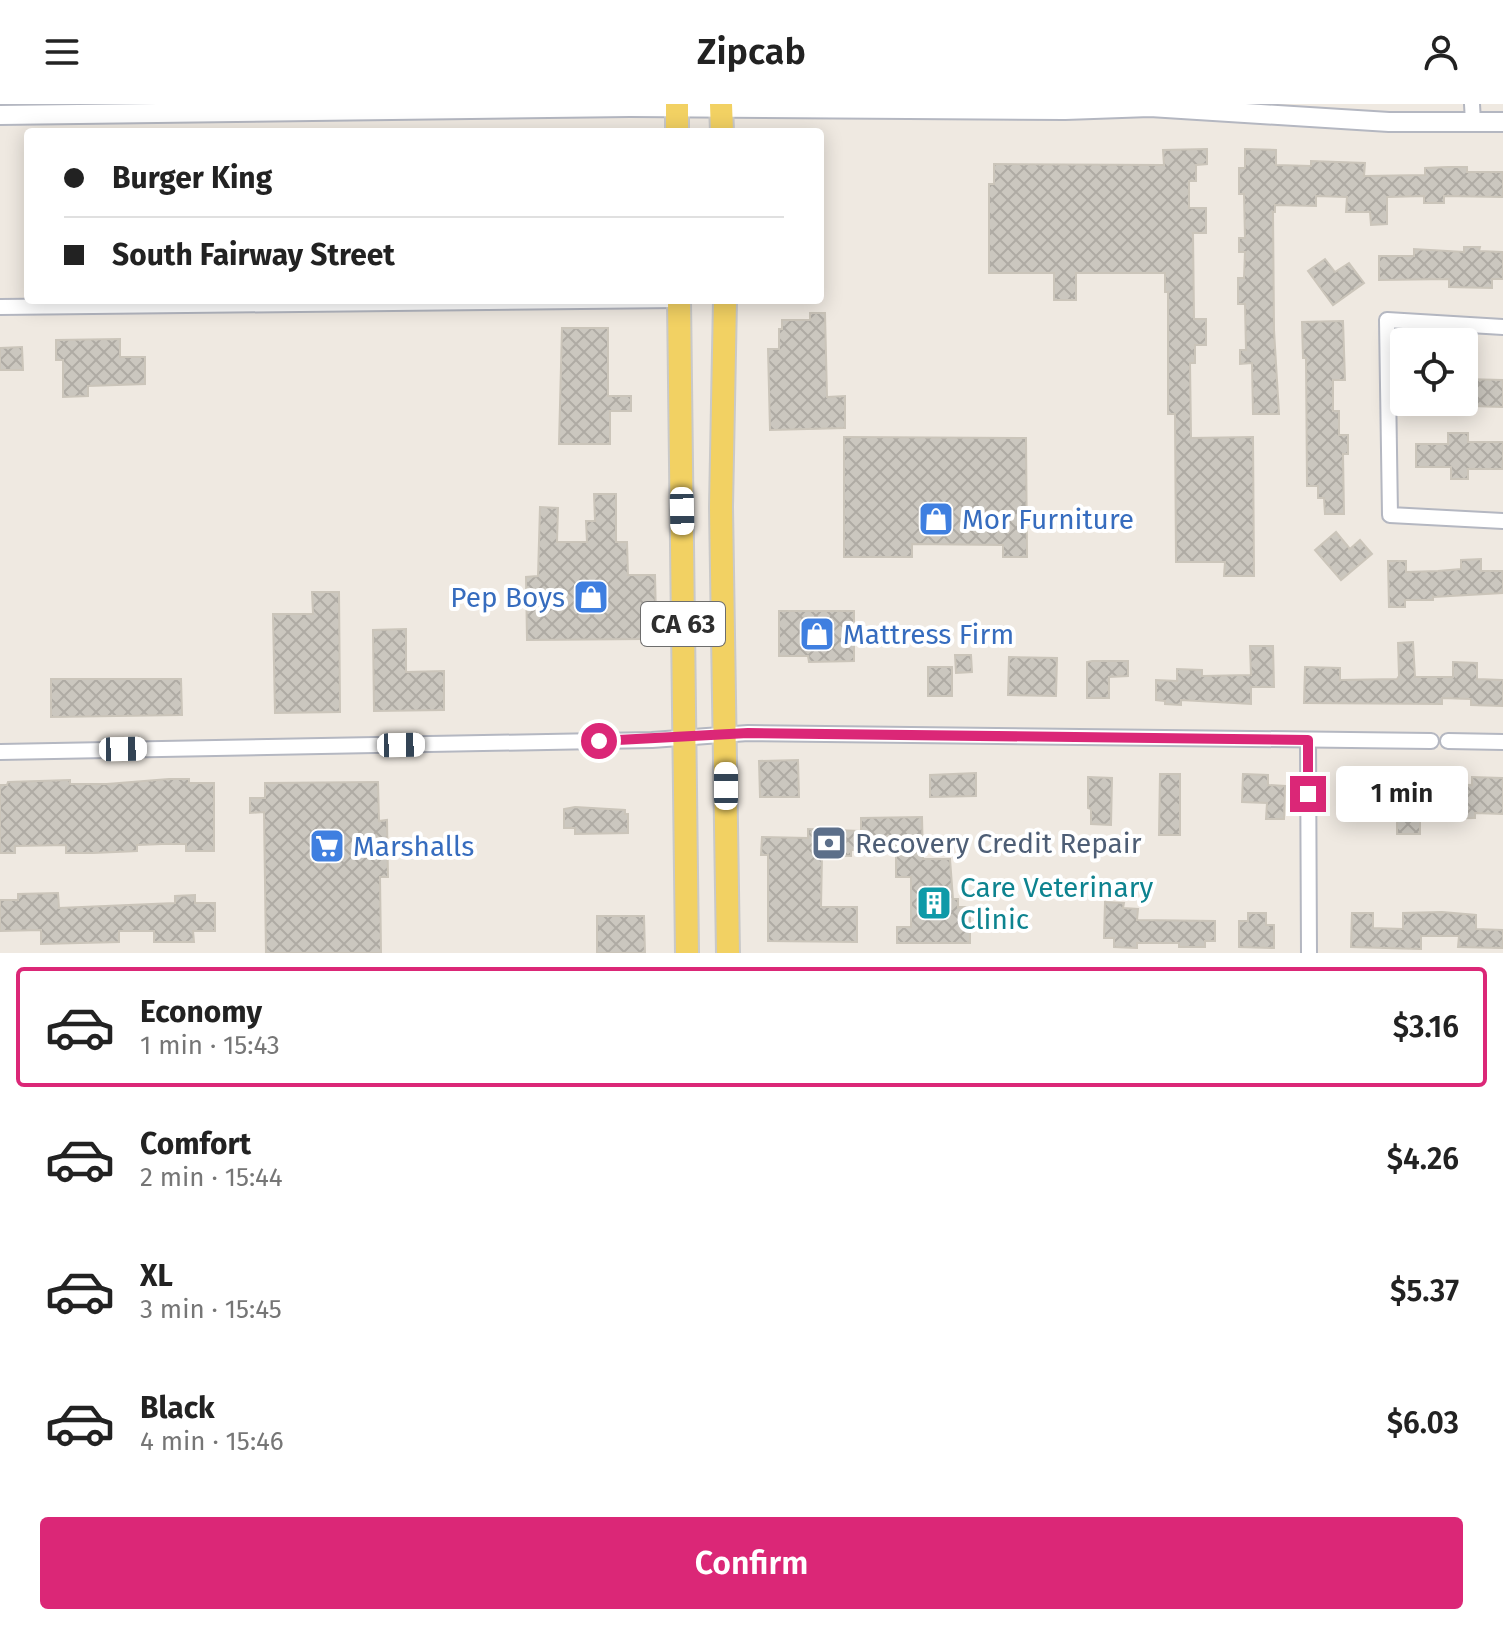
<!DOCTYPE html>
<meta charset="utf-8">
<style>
:root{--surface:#fff;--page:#f6f6f6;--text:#222;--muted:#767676;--line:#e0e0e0;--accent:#db2777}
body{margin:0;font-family:"Fira Sans",sans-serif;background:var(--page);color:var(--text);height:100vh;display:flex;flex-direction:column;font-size:30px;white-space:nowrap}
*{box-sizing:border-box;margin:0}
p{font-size:26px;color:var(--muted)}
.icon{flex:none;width:44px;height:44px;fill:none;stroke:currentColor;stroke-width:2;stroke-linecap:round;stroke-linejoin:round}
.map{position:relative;height:849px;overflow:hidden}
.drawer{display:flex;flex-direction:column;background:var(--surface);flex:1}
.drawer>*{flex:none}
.top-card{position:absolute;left:24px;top:24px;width:800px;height:176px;border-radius:8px;box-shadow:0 4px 20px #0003;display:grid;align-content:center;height:176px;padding:0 40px;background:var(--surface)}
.controls{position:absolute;left:1390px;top:224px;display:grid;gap:16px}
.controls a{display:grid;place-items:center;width:88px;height:88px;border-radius:8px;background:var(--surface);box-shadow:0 4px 20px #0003;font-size:40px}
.end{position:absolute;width:36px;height:36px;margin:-18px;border:10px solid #db2777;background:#fff;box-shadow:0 0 0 4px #fff}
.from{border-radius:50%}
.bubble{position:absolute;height:56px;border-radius:8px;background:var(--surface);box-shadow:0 4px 20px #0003;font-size:26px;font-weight:600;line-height:56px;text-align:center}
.car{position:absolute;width:24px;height:48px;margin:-24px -12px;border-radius:10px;box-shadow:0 0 6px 2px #0007;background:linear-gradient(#fff 24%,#345 0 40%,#fff 0 76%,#345 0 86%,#fff 0)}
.top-card b{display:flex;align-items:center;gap:28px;height:76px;font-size:30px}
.top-card b+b{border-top:2px solid var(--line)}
.top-card i{width:20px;height:20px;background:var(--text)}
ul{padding:14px 0 0;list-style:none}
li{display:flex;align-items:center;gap:24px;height:120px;margin:0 16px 12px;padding:0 24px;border:4px solid transparent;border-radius:8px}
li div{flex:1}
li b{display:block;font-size:30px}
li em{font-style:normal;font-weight:600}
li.current{border-color:var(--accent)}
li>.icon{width:72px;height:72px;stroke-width:1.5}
.button{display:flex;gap:16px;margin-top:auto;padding:16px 40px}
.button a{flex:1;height:92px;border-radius:8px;background:var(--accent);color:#fff;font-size:32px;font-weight:600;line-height:92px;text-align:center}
header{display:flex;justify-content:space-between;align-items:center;height:104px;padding:0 40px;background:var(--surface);font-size:36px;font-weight:600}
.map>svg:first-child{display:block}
.building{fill:url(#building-cross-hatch);stroke:#cbc5ba;stroke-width:2}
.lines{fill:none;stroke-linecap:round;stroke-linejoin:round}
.street-casing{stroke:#b4b7c1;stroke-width:18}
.secondary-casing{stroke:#b4b7c1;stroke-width:22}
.primary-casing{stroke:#c9c9c9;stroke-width:26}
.street{stroke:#fff;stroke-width:14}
.secondary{stroke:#fff;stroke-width:18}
.primary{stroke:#f2d163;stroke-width:22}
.route{stroke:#db2777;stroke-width:10}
.labels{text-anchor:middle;stroke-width:8;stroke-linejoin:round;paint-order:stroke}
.shield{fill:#fff;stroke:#6d6d6d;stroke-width:2}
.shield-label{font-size:26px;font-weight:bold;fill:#2e2e2e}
.shop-label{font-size:28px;fill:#366cbe;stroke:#fff;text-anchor:start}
.service-label{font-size:28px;fill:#4e5e75;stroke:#fff;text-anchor:start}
.culture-label{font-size:28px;fill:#0d838f;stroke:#fff;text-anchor:start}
</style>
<header><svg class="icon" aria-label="menu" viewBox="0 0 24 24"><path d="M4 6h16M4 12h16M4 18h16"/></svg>Zipcab<svg class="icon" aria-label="person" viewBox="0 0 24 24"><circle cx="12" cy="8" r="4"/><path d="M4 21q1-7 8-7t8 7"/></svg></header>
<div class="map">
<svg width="1503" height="849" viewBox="0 0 1503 849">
<defs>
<pattern id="building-cross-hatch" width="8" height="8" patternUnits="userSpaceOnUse" patternTransform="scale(2)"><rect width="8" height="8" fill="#cbc7bf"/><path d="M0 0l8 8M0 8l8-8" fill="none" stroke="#afaba4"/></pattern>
</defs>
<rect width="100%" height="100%" fill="#efe9e1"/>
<g class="building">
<polygon points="1207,45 1207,60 1196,61 1196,77 1189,77 1189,104 1206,104 1206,129 1193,129 1194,215 1206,215 1206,241 1195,241 1195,259 1190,259 1191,334 1253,333 1254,472 1224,472 1225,458 1176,458 1175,310 1168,310 1168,188 1165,188 1165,169 1076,169 1076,196 1054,196 1054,169 989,169 989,80 994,80 994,60 1164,61 1163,46"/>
<polygon points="1245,45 1276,46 1276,61 1311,62 1311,57 1365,59 1364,72 1425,71 1425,64 1448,63 1467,63 1467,68 1503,68 1503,93 1444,92 1444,99 1424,99 1424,92 1387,93 1387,120 1371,121 1370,108 1346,108 1347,93 1316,92 1316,102 1275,101 1275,108 1273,108 1274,226 1279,310 1253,310 1252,259 1240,260 1240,246 1246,246 1245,200 1238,200 1238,174 1244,174 1245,148 1239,148 1239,134 1245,134 1244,90 1239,90 1239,64 1245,64"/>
<polygon points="1464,143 1480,143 1479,147 1503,148 1503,175 1492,175 1492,184 1449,183 1449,175 1379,176 1379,152 1414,152 1414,145 1464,148"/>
<polygon points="1325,155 1335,168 1349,159 1364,179 1333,201 1308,167"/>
<polygon points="810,209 825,209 827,293 845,292 845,324 770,326 768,245 779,245 779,225 782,225 782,216 810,216"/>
<polygon points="1343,217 1345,276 1333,276 1333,307 1339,307 1339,331 1348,331 1348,350 1343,350 1344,410 1325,410 1324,394 1318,394 1318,382 1307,382 1306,254 1303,254 1302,218"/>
<polygon points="562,224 608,224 608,292 631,292 631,307 610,307 610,340 559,340"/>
<polygon points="120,235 120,253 145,253 145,280 88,282 88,292 63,293 63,256 56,256 56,236"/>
<polygon points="22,243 23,266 0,266 0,244"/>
<polygon points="1464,275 1503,276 1503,303 1472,302 1472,298 1464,298"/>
<polygon points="1448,329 1468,329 1468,338 1503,338 1503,365 1468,365 1468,375 1451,375 1451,363 1416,363 1416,340 1448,340"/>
<polygon points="844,333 1026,334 1027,453 1003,453 1003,441 912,440 912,453 844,453"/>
<polygon points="594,390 616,390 616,438 627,438 628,471 655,471 656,514 644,514 645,535 527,536 526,473 538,472 540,403 558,404 557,438 587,438 586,417 595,417"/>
<polygon points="1336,428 1350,445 1360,436 1372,450 1341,476 1315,446"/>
<polygon points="1481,455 1481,467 1503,467 1503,489 1433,493 1433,496 1405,496 1405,503 1389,503 1388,457 1406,457 1406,468 1438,467 1461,465 1461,456"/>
<polygon points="312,488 339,488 340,608 275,609 273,510 313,510"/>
<polygon points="779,507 854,507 854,557 809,558 808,552 779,552"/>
<polygon points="406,525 406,568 444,567 444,606 374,607 373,526"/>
<polygon points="1413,538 1415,573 1453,573 1453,558 1477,559 1477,575 1503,576 1503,602 1471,601 1471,595 1442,594 1442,600 1304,599 1305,563 1340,564 1340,576 1397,575 1399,572 1398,539"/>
<polygon points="1250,542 1273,542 1274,583 1251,583 1251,600 1181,596 1181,601 1165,600 1165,597 1156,596 1156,576 1177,577 1177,565 1202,566 1202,572 1251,571"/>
<polygon points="955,551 971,551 972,568 956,569"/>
<polygon points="1009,553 1057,554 1056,592 1008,591"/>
<polygon points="1092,557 1128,557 1128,572 1109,573 1109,594 1087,594 1087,558"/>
<rect x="928" y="563" width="24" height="29"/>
<polygon points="51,575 181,575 182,611 51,613"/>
<polygon points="798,656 799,693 760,693 759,657"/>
<polygon points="976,669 976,692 930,693 930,671"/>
<polygon points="1160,670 1180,670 1180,731 1159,731"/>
<polygon points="1243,670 1268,671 1268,681 1285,682 1284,715 1266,715 1267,699 1242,698"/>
<polygon points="1351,672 1388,673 1388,689 1424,690 1424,672 1439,673 1439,680 1472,681 1472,673 1503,674 1503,710 1475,709 1475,714 1420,715 1420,730 1397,730 1397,717 1365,716 1365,710 1349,709"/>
<polygon points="1088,673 1112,674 1111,721 1091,720 1091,705 1088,704"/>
<polygon points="169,675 189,675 189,679 214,679 214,747 186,747 186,740 162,740 137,741 137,747 93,749 66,749 66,741 15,742 15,749 0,749 0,681 7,681 8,678 70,676 70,680 107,680"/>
<polygon points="378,678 379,717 387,716 388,773 380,773 381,849 266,849 264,708 250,709 250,694 265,694 265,679"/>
<polygon points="575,703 625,706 625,710 628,710 628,729 575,730 575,724 564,724 564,705"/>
<polygon points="922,713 923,755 950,755 953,795 958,795 958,803 970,803 970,839 897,839 897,823 911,823 911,773 896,773 896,745 851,746 851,752 822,751 821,803 857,803 857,838 768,837 768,751 761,751 762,733 808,734 808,725 861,727 861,714"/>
<polygon points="58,789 59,804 175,799 175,792 195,791 195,799 215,799 215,827 193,827 194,838 154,838 154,827 119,827 119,838 41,840 41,826 0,827 0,796 18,796 18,790"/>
<polygon points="1105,798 1124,799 1123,804 1138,805 1137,816 1215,817 1215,837 1205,837 1205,843 1179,843 1179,839 1137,839 1137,844 1114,843 1114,834 1104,834"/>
<polygon points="1442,808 1476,811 1476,825 1503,826 1503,844 1458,843 1459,832 1421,832 1421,845 1351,843 1352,809 1373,809 1373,824 1403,825 1403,809"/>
<polygon points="1248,809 1266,809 1266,821 1274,821 1274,844 1239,843 1239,817 1248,817"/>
<polygon points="597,812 644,812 645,849 597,849"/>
</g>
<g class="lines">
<defs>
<g id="street">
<polyline points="1472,0 1473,18"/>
<polyline points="0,203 679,196"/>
<polyline points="1503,223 1387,216 1390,411 1503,417"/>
<polyline points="1308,636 1309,849"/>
<polyline points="1448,637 1503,638"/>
<polyline points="0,648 652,636 748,629 1431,637"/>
</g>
<polyline id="secondary" points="0,11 630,3 1065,6 1150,3 1389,18 1503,18"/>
<g id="primary">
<polyline points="677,0 677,28"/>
<polyline points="721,0 722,28"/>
<polyline points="679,196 687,849"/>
<polyline points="725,196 721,403 728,849"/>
</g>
</defs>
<use href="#street" class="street-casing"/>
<use href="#secondary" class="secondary-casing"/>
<use href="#primary" class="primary-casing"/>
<use href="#street" class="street"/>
<use href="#secondary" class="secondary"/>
<use href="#primary" class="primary"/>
</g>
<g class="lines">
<polyline class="route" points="599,637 748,629 1308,636 1308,690"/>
</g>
<defs>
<symbol id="shop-square" viewBox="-11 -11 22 22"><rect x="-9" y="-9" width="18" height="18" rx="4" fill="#3f7fe0" stroke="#fff"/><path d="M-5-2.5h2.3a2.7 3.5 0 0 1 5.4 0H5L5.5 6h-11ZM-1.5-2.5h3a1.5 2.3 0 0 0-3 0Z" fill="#fff"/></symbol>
<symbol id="bank-square" viewBox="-11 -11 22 22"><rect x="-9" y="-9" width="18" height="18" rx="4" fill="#5c6f8a" stroke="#fff"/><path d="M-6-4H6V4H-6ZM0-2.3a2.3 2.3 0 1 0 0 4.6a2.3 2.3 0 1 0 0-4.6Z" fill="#fff"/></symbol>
<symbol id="supermarket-square" viewBox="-11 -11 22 22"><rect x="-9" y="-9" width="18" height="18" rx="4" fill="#3f7fe0" stroke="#fff"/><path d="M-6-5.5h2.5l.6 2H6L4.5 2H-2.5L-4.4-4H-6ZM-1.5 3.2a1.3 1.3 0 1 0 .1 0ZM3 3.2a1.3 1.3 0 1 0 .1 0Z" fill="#fff"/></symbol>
<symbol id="building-square" viewBox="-11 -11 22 22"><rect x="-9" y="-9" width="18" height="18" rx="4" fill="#0f9aa8" stroke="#fff"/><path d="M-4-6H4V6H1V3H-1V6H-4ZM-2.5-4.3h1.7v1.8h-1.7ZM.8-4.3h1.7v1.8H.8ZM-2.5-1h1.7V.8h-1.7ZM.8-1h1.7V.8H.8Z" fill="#fff"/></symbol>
</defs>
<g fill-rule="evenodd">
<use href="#shop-square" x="916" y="395" width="40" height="40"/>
<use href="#shop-square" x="571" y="473" width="40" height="40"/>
<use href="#shop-square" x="797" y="510" width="40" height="40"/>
<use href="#bank-square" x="809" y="719" width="40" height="40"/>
<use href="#supermarket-square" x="307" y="722" width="40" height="40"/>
<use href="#building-square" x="914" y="779" width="40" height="40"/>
</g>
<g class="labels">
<rect class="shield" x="641" y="498" width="84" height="44" rx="6"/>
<g class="shield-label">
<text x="683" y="529">CA 63</text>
</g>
<g class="shop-label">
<text x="962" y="425">Mor Furniture</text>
<text x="565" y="503" text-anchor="end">Pep Boys</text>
<text x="843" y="540">Mattress Firm</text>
<text x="353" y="752">Marshalls</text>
</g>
<g class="service-label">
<text x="855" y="749">Recovery Credit Repair</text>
</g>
<g class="culture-label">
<text x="960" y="793">Care Veterinary<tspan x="960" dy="32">Clinic</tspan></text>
</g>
</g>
</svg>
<div class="controls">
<a><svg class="icon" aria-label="locate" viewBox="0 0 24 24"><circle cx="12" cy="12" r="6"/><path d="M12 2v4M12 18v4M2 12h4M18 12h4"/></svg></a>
</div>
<i class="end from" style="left:599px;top:637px"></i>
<i class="end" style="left:1308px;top:690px"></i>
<div class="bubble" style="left:1336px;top:662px;width:132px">1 min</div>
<i class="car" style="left:682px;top:407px;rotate:179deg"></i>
<i class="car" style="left:401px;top:641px;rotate:89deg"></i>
<i class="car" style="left:123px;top:645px;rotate:89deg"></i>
<i class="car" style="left:726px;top:682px;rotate:0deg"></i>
<div class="top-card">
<b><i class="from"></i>Burger King</b>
<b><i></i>South Fairway Street</b>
</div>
</div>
<section class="drawer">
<ul>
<li class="current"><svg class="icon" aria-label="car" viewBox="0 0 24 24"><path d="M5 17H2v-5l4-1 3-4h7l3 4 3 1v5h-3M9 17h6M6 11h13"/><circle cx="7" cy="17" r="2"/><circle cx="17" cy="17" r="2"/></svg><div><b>Economy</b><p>1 min · 15:43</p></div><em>$3.16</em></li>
<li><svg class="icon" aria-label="car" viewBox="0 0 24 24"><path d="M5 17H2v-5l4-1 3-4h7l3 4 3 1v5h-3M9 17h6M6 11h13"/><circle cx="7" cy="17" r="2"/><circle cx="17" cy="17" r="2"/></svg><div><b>Comfort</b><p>2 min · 15:44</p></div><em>$4.26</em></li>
<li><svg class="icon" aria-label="car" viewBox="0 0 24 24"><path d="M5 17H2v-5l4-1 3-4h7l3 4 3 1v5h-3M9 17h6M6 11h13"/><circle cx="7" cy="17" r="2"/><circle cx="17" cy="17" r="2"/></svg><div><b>XL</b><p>3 min · 15:45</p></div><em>$5.37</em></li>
<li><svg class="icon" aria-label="car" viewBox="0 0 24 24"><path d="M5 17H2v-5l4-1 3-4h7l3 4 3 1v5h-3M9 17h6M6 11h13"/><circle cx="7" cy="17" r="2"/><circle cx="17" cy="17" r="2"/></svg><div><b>Black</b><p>4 min · 15:46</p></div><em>$6.03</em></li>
</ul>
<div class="button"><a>Confirm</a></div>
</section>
